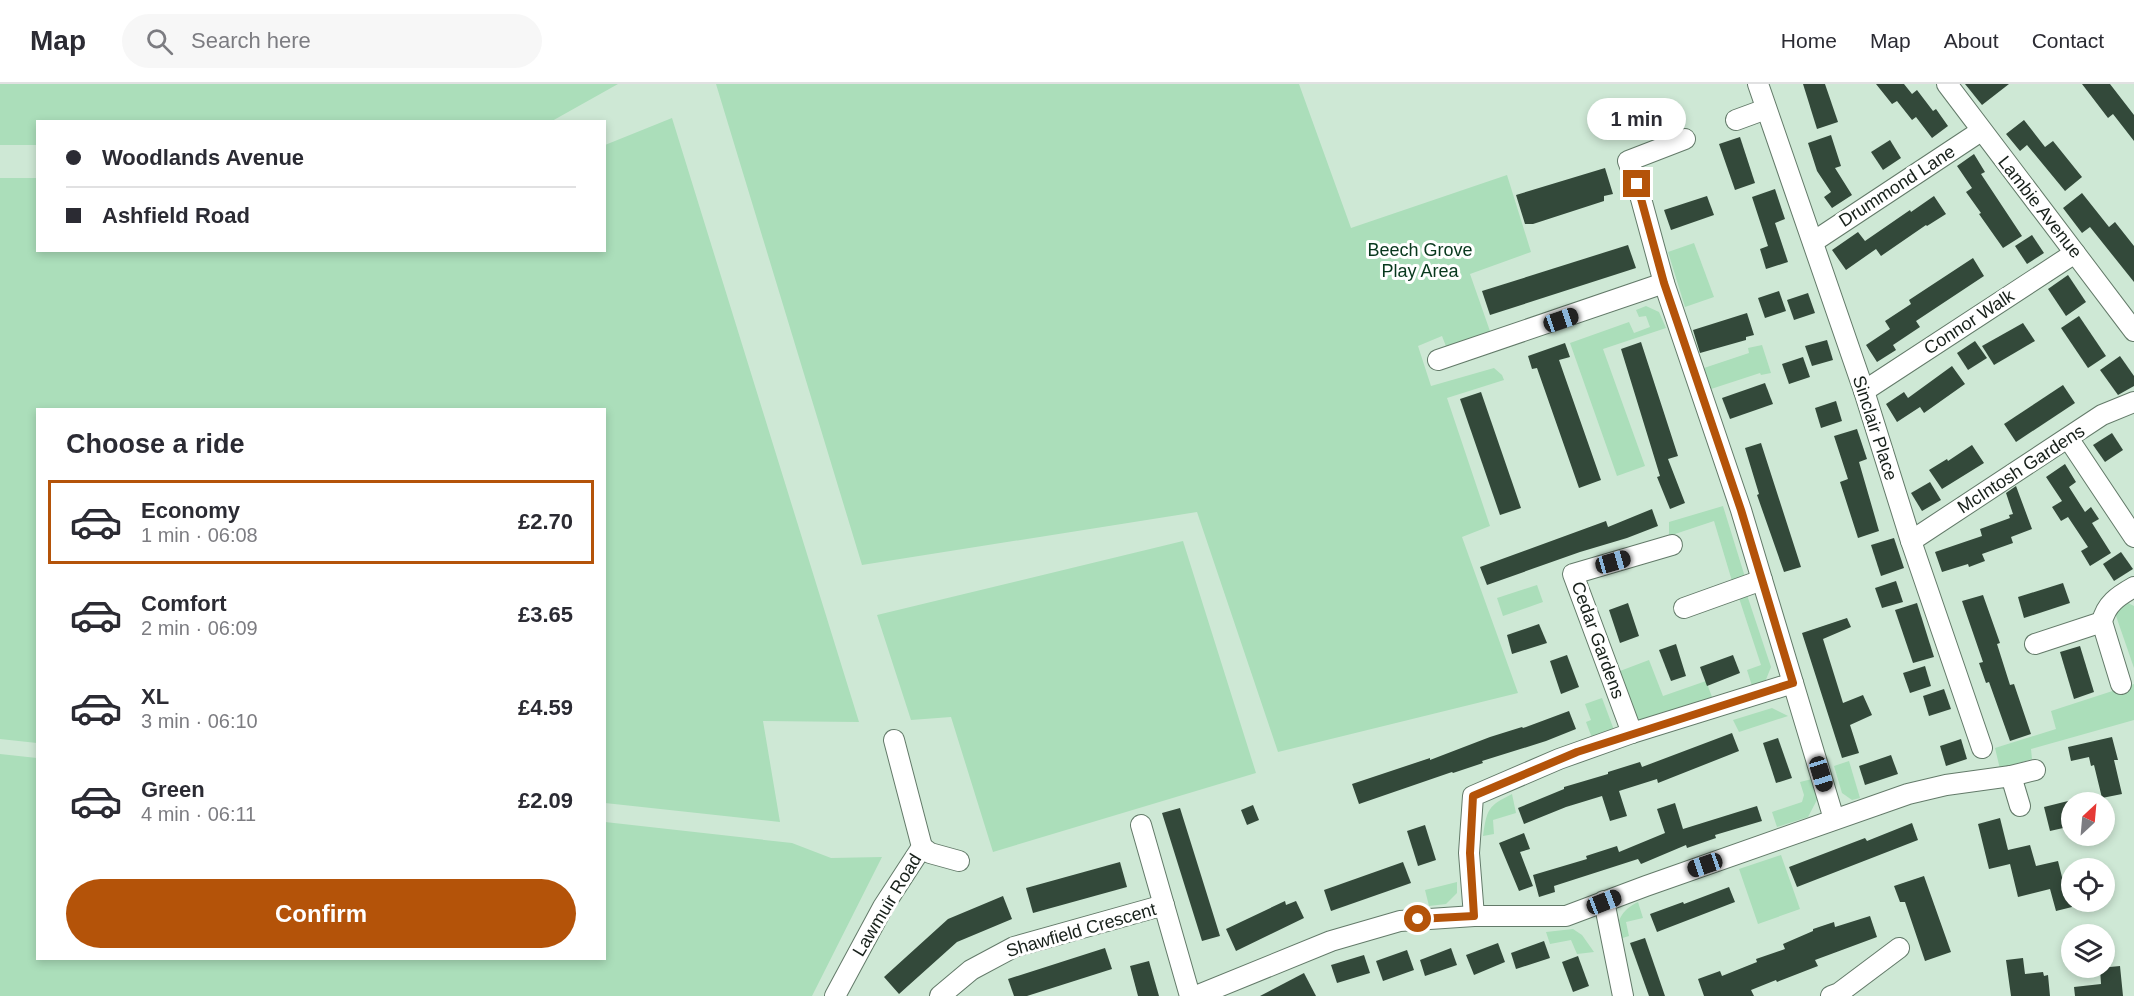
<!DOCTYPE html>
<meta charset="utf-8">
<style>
:root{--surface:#fff;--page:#f7f7f7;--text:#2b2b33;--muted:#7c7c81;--line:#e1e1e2;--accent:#b45309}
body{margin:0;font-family:Arial,sans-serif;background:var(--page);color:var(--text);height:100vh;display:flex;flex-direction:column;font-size:22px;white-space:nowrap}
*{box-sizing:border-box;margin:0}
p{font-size:20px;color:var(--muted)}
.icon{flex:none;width:33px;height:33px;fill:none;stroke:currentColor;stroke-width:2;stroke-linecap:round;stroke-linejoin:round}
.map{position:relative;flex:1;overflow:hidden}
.side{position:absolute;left:36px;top:324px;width:570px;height:552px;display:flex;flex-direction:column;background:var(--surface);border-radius:0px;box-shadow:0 3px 9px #0003}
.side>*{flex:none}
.guide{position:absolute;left:36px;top:36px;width:570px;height:132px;border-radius:0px;box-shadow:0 3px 9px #0003;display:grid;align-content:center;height:132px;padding:0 30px;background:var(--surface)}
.needle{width:39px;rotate:26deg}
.controls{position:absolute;left:2061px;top:708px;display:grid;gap:12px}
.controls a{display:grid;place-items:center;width:54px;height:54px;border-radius:50%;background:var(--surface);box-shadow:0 3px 9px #0003;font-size:30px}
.end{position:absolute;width:27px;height:27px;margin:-14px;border:8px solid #b45309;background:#fff;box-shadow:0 0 0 3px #fff}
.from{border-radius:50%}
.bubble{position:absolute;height:42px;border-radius:21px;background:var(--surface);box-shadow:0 3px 9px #0003;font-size:20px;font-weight:800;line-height:42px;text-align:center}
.car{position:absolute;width:18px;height:36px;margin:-18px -9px;border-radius:8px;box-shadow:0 0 4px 2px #0007;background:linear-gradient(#222 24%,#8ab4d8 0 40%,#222 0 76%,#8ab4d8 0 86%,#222 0)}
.guide b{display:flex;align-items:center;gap:21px;height:57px;font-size:22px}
.guide b+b{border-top:2px solid var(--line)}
.guide i{width:15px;height:15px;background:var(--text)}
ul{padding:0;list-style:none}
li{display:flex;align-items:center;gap:18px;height:84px;margin:0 12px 9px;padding:0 18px;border:3px solid transparent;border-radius:0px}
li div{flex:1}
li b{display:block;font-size:22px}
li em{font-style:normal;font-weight:800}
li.active{border-color:var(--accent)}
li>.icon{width:54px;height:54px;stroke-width:1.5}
h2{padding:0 30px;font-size:27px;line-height:72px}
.button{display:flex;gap:12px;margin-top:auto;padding:12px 30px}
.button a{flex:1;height:69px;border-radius:36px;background:var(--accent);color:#fff;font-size:24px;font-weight:800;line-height:69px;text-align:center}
header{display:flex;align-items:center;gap:36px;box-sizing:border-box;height:84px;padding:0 30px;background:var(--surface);border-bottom:2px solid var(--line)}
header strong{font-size:28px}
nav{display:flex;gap:33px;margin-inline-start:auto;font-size:21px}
.search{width:420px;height:54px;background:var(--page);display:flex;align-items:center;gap:15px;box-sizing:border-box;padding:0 21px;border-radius:33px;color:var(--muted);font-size:22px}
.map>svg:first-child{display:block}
.green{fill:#abdeba}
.building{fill:#33493a}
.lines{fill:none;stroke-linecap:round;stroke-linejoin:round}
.minor-casing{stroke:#637a69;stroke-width:22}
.minor{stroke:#fff;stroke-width:20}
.route{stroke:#b45309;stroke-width:8}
.labels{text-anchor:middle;stroke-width:6;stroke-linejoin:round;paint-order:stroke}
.street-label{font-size:18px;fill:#17201a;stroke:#fff}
.park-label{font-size:18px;fill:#08381d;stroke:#fff}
</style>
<header>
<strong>Map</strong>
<div class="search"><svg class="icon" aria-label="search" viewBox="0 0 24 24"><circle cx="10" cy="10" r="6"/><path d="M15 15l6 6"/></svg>Search here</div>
<nav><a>Home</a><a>Map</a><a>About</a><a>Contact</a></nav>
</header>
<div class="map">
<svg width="2134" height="912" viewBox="0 0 2134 912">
<rect width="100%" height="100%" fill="#cee8d5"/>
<g class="green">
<polygon points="0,0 618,0 552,37 38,38 37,61 0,61"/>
<polygon points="716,0 1299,0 1351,144 1507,91 1531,168 1470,190 1491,250 1447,265 1442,252 1418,262 1431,302 1494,284 1502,291 1504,296 1447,314 1490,442 1462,453 1518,609 1278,668 1197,428 862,481"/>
<polygon points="672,34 859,638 763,637 780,738 605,719 604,326 38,326 37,659 0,655 0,94 37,94 38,166 604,166 605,61"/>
<polygon points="1694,159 1714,213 1685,223 1668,168"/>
<polygon points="1646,222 1659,228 1666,244 1603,265 1645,382 1617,392 1570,259 1629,238 1634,249 1650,243 1646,232 1639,233 1636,226"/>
<polygon points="1762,261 1771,289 1761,291 1760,289 1711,305 1704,284 1749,269 1748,264"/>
<polygon points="1723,422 1745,493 1732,497 1714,437 1669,452 1669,438"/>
<polygon points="1183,457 1256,689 993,768 951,633 911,636 877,531"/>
<polygon points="1537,501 1543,518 1503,532 1497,514"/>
<polygon points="1747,511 1771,583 1765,598 1752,602 1747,586 1761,581 1739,514"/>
<polygon points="2128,519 2134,522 2134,584 2115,529"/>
<polygon points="1649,576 1663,612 1706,597 1712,613 1639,639 1620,587"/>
<polygon points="2134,600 2134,636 2031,665 2032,675 2000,685 1995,664 2056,645 2051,627"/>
<polygon points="1602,614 1614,646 1592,654 1586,638 1591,636 1585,620"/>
<polygon points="1772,624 1788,632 1739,648 1733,636"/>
<polygon points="0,670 37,674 38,874 604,874 605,738 792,759 831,774 882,773 812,912 0,912"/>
<polygon points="1849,677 1860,714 1852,716 1842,709 1834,682"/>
<polygon points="1812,695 1818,714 1808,733 1777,743 1772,728 1802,718 1804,711 1800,698"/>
<path d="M1512 710 1516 729 1493 736 1494 750 1483 752C1487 725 1488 722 1512 710Z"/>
<polygon points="1781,771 1800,825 1758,840 1739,785"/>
<polygon points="1457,798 1457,809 1446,820 1429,822 1425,806"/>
<path d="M1638 818 1643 834 1626 838 1629 852 1616 856C1616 838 1621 826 1638 818Z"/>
<polygon points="1573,845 1582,851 1594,868 1577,870 1571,856 1550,860 1546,848"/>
</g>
<g class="building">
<polygon points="1803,0 1825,0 1838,38 1817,45"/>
<polygon points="1876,0 1904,0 1912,10 1917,6 1933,27 1936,25 1948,42 1932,54 1916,33 1912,36 1897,17 1892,20"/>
<polygon points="1965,0 2009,0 1982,21"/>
<polygon points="2082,0 2110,0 2134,31 2134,57 2113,30 2108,34"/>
<polygon points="2024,36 2045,63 2053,57 2082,93 2065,107 2027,61 2020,67 2006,50"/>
<polygon points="1831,51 1841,82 1835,84 1852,111 1832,124 1824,113 1831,108 1817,87 1808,59"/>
<polygon points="1740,53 1755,99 1735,106 1719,60"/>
<polygon points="1890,56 1901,74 1883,86 1871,68"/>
<polygon points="1974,70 1985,88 1981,90 2022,152 2003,164 1979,130 1981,129 1966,108 1972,104 1957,82"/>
<polygon points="1605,84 1613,110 1604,112 1604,117 1533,140 1525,140 1516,111"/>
<polygon points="1775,105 1785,135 1775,139 1788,178 1766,185 1760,165 1768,162 1752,113"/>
<polygon points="2082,109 2109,143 2115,138 2134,162 2134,198 2090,143 2082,149 2063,124"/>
<polygon points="1707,112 1714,131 1671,146 1664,126"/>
<polygon points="1934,112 1946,130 1927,142 1926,141 1881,172 1876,165 1846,186 1832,166 1858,148 1865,157 1910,126 1911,128"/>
<polygon points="2032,151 2044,169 2027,180 2015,162"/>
<polygon points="1628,161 1636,184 1490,231 1482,207"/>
<polygon points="1973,174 1984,192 1916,237 1920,243 1893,261 1896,266 1877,278 1866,261 1890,245 1885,237 1911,220 1909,216"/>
<polygon points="2068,191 2086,218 2066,232 2048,205"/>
<polygon points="1779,207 1786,227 1765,234 1758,214"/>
<polygon points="1808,209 1815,229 1794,236 1787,216"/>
<polygon points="1747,229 1754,251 1746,253 1746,256 1700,269 1693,246"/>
<polygon points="2079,232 2106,272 2088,284 2061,244"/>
<polygon points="2023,239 2035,257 1994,281 1982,262"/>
<polygon points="1827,256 1833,276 1812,282 1805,262"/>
<polygon points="1975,257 1987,274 1968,286 1957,269"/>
<polygon points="1641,258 1678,372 1668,375 1685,419 1670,425 1657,393 1660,392 1621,265"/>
<polygon points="1565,259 1570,273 1559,276 1601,396 1579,404 1537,284 1532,285 1528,272"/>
<polygon points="2120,272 2134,292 2134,302 2118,311 2100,286"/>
<polygon points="1803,273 1810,293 1789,300 1782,280"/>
<polygon points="1952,282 1965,300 1924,329 1920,323 1897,338 1886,320 1904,308 1908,314"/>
<polygon points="1765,299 1773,320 1730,335 1722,314"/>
<polygon points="2063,301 2075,319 2016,358 2004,340"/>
<polygon points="1481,308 1521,424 1500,431 1460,315"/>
<polygon points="1836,317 1842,337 1821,344 1815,324"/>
<polygon points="1857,345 1867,375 1859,378 1879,447 1858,454 1840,398 1848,395 1834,352"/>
<polygon points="2112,349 2123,366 2105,378 2093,361"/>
<polygon points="1761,359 1801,483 1784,488 1757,411 1759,410 1745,364"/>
<polygon points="1972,361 1984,379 1942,405 1929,386 1947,375 1948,377"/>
<polygon points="2065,380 2076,398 2069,403 2085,428 2091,423 2099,435 2092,439 2111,469 2090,482 2081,467 2088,463 2068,433 2061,437 2052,423 2062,417 2046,393"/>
<polygon points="1930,398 1941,416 1922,427 1911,409"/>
<polygon points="2016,402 2032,445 2011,453 2013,459 1982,470 1985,477 1969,483 1968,480 1942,488 1935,468 1982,452 1980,445 2010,434 2009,431 2013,430 2006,409"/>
<polygon points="1652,425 1658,442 1627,454 1580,468 1487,501 1480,483 1606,437 1608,443"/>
<polygon points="1894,454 1904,484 1881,492 1871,461"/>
<polygon points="2121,468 2133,485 2114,497 2103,480"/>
<polygon points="1896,497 1903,518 1882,524 1875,504"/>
<polygon points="2063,499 2070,519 2024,534 2018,513"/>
<polygon points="1983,511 2000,559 1997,560 2010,601 2014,600 2031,650 2010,657 1989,598 1986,599 1979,579 1983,578 1962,517"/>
<polygon points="1628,519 1639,552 1620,559 1609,526"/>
<polygon points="1917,519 1934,573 1913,579 1895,526"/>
<polygon points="1847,534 1851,543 1823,555 1843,619 1863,611 1872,631 1850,641 1859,669 1842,674 1802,549"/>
<polygon points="1539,540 1547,559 1512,570 1507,551"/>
<polygon points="1676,560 1686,592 1671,597 1659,566"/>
<polygon points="2080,562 2094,608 2074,615 2060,568"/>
<polygon points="1567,571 1579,603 1561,610 1550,577"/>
<polygon points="1733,571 1740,589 1707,602 1700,583"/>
<polygon points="1925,582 1931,602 1910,609 1903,589"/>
<polygon points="1944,605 1951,625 1929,632 1923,612"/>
<polygon points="1569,627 1576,645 1546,657 1482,677 1483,679 1453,689 1452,688 1359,720 1352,700 1430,674 1430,676 1490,653 1522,643 1523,644"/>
<polygon points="1732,649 1739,667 1658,699 1657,695 1619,707 1627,732 1610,737 1602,712 1566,723 1524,740 1518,724 1564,705 1564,703 1608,690 1608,688 1640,678 1642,683"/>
<polygon points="2112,653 2118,676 2114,676 2122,710 2102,714 2094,681 2091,682 2089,673 2071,677 2068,663"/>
<polygon points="1778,654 1792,694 1776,699 1763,659"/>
<polygon points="1961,655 1967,675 1946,682 1940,662"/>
<polygon points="1891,671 1898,690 1865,701 1859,682"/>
<polygon points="2072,716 2072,742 2050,747 2044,723"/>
<polygon points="1675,719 1683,745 1757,722 1762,737 1715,751 1716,754 1687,764 1686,761 1641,780 1638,775 1554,802 1555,808 1539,813 1533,791 1587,775 1586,772 1617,762 1619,768 1665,749 1657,725"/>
<polygon points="1253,721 1259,736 1247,741 1241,726"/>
<polygon points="1180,724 1220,852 1202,857 1162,729"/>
<polygon points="2000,734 2008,766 2030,761 2036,782 2058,777 2066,809 2072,808 2072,823 2056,827 2050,805 2018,813 2010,780 1989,785 1978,740"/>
<polygon points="1912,739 1918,756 1797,803 1789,783 1865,754 1867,757"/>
<polygon points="1425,741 1436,776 1418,782 1407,747"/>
<polygon points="1524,749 1530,765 1520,768 1533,802 1519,807 1499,759"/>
<polygon points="1120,778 1127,803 1033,829 1026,804"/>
<polygon points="1403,778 1411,799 1331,827 1324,806"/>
<polygon points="1924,792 1951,868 1925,877 1905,818 1900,818 1894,802"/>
<polygon points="1729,803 1735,818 1657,848 1650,830 1683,818 1684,820"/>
<polygon points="1003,812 1012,835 957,858 899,910 884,893 948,835"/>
<polygon points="1285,817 1286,821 1296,817 1304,834 1236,867 1226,845"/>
<polygon points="1870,832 1877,853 1815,876 1818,882 1777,898 1776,896 1751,906 1754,912 1704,912 1698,895 1720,887 1722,892 1757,878 1756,875 1785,865 1783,860 1813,847 1813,845 1834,838 1835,843"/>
<polygon points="1645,854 1665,912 1649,912 1630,859"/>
<polygon points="1544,857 1550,874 1516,885 1511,869"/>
<polygon points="1498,859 1505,878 1474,891 1466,871"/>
<polygon points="1105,864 1112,885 1027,912 1014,912 1008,895"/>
<polygon points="1451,864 1457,881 1425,892 1420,876"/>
<polygon points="1407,866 1414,886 1383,897 1376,877"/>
<polygon points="1364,871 1370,889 1337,899 1331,881"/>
<polygon points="1578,872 1589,902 1573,908 1562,878"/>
<polygon points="2023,874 2025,890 2043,888 2044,892 2048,891 2050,912 2011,912 2006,876"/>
<polygon points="1149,877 1159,912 1138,912 1130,882"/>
<polygon points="2120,882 2123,912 2075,912 2074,903 2101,900 2100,884"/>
<polygon points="1304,889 1316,912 1260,912"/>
</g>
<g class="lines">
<defs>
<g id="minor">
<polyline points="1758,0 1864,307 1911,457 1982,664"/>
<polyline points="1947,0 2134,247"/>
<polyline points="1736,36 1766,25"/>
<polyline points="1685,55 1628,77 1637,100 1664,199 1741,426 1834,735"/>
<polyline points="1813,158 1981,47"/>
<polyline points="1438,276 1664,199"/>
<polyline points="1864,307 2075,169"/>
<polyline points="2068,354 2134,453"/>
<polyline points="1911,457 2102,331 2134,318"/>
<polyline points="1684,524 1762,496"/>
<polyline points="2035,560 2102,538"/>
<path d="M2121 600 2102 538C2106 520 2118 512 2134 503"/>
<polyline points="1632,649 1573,490 1672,461"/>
<polyline points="2011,692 2035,686"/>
<polyline points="1141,741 1190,912"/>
<polyline points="922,763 930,769 959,777"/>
<polyline points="1604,817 1623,912"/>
<polyline points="1474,832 1469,769 1473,712 1559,675 1632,649 1793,599"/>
<polyline points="835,912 883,823 922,763 894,656"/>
<polyline points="940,912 971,886 1014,863 1164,821"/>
<polyline points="1196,912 1331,857 1400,837 1474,832 1566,832 1646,802 1908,710 1946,701 2011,692 2020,722"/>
<polyline points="1831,912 1839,909 1899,864"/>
</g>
</defs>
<use href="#minor" class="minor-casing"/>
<use href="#minor" class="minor"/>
</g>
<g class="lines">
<polyline class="route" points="1418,835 1474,832 1470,769 1473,712 1577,668 1793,599 1741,426 1664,199 1637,100"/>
</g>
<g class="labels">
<g class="street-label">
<text transform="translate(1897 102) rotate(-33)" y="6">Drummond Lane</text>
<text transform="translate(2040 123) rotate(52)" y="6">Lambie Avenue</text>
<text transform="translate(1969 238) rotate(-33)" y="6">Connor Walk</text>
<text transform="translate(1875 344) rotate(72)" y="6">Sinclair Place</text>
<text transform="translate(2021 385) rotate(-33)" y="6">McIntosh Gardens</text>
<text transform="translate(1598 556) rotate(70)" y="6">Cedar Gardens</text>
<text transform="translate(887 821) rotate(-59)" y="6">Lawmuir Road</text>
<text transform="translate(1081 846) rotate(-16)" y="6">Shawfield Crescent</text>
</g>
<g class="park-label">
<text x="1420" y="172">Beech Grove<tspan x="1420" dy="21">Play Area</tspan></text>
</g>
</g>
</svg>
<div class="controls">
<a><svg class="needle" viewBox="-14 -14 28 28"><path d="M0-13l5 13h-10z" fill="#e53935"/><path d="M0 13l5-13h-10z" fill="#7c7c81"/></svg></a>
<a><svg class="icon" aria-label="locate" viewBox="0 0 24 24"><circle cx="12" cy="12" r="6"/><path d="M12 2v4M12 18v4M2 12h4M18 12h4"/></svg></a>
<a><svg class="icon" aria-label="layers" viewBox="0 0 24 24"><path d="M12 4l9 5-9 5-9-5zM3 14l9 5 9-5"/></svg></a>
</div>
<i class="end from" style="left:1418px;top:835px"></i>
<i class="end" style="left:1637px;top:100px"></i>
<div class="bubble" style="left:1587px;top:14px;width:99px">1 min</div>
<i class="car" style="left:1561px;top:236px;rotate:71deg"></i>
<i class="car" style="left:1613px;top:478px;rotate:74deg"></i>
<i class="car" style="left:1821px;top:690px;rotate:163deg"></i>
<i class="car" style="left:1705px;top:781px;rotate:251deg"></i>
<i class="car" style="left:1604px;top:818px;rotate:69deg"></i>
<div class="guide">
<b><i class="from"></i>Woodlands Avenue</b>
<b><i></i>Ashfield Road</b>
</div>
<section class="side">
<h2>Choose a ride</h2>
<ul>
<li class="active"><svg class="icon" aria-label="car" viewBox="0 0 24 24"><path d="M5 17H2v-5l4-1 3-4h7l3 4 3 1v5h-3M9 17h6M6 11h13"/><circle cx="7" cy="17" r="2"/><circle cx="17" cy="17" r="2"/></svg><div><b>Economy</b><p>1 min · 06:08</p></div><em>£2.70</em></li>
<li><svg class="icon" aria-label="car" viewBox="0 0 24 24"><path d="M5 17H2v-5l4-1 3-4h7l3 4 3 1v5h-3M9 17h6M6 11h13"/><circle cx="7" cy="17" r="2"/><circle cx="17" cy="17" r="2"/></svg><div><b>Comfort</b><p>2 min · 06:09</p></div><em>£3.65</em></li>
<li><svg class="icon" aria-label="car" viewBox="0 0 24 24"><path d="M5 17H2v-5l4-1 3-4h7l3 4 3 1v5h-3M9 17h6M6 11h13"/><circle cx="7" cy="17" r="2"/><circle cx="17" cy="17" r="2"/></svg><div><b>XL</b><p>3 min · 06:10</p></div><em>£4.59</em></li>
<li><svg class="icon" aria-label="car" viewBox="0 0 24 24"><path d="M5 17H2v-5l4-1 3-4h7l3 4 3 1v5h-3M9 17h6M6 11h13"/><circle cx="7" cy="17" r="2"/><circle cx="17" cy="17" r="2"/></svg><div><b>Green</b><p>4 min · 06:11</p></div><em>£2.09</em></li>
</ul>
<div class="button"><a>Confirm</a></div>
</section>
</div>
